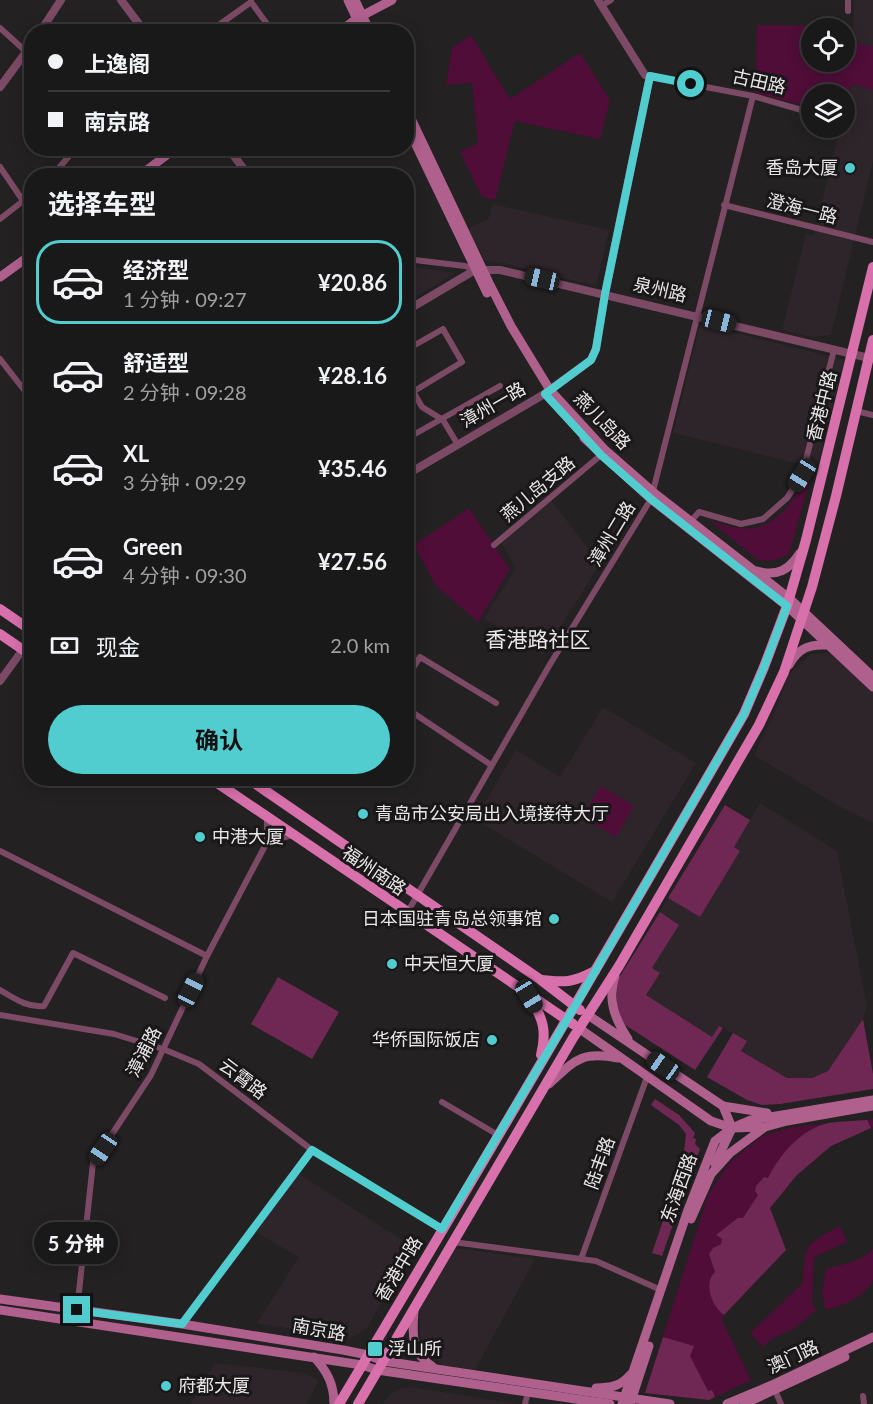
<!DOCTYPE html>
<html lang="zh">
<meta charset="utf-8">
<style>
:root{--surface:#1a191a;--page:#232223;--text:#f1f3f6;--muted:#9fa0a2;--line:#383839;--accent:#52cdcf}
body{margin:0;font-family:Lato,"Noto Sans SC",sans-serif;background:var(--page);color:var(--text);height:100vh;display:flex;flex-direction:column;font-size:22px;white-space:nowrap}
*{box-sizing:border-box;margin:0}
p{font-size:20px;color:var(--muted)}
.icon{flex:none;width:33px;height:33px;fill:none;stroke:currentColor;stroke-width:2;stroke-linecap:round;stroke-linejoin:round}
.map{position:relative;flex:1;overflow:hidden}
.side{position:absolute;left:24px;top:168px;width:390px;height:618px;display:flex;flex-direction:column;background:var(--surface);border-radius:24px;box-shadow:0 3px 15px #0003,0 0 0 2px var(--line)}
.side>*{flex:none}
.hud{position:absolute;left:24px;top:24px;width:390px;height:132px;border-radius:24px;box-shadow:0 3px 15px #0003,0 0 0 2px var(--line);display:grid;align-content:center;height:132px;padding:0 24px;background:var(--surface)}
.fabs{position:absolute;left:801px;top:18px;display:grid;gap:12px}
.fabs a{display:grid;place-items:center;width:54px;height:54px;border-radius:50%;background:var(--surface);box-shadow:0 3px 15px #0003,0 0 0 2px var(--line);font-size:30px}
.end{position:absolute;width:27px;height:27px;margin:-14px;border:8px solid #52cdcf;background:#111;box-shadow:0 0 0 3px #111}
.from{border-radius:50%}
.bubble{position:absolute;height:42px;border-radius:21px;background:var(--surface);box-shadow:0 3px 15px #0003,0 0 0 2px var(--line);font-size:20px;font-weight:700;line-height:42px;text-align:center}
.car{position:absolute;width:18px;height:36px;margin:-18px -9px;border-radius:8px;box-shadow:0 0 4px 2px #0007;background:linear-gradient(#222 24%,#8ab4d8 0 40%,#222 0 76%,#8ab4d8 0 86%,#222 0)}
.hud b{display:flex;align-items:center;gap:21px;height:57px;font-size:22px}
.hud b+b{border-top:2px solid var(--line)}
.hud i{width:15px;height:15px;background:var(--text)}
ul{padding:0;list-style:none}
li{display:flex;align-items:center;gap:18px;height:84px;margin:0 12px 9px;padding:0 12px;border:3px solid transparent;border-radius:24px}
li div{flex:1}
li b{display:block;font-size:22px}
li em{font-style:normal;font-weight:700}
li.selected{border-color:var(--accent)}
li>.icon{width:54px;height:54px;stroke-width:1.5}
h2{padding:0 24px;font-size:27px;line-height:72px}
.pay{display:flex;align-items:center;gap:15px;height:66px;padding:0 24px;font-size:22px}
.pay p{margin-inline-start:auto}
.cta{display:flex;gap:12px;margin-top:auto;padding:12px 24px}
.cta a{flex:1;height:69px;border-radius:36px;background:var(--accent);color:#111;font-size:24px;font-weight:700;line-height:69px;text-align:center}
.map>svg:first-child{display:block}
.built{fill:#2e252a}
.green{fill:#4f0d38}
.forest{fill:#6f2853}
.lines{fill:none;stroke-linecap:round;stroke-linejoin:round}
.minor{stroke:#7d4a66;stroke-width:6}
.tertiary{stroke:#7d4a66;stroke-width:8}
.secondary{stroke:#b0608d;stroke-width:9}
.primary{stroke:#d870ac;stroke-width:10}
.route{stroke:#52cdcf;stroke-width:8}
.poi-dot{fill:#52cdcf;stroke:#1a1719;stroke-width:2}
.labels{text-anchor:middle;stroke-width:6;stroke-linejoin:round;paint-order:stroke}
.street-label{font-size:18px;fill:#e8e6e7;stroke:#1a1719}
.poi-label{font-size:18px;fill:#e8e6e7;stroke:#1a1719;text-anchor:start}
.quarter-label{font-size:21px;fill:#e8e6e7;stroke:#1a1719}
</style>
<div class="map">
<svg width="873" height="1404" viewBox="0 0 873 1404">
<rect width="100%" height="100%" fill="#232122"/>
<g class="built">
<polygon points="854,0 873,0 873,47 853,42"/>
<polygon points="851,84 873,90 873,161 831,335 812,337 782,330 806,234 814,235 840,128 844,128 845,108"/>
<polygon points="492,204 609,230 596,286 500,262 485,261 468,229 489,218"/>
<polygon points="407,266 455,273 407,302"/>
<polygon points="700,324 844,360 817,468 673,433"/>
<polygon points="550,499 600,564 543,655 484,618 516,568 501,543"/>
<polygon points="831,653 873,690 873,823 837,805 754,755 773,716 789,674 811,654"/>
<polygon points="603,707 696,763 612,902 475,819 516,750 560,777"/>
<polygon points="760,803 837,851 867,1007 863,1019 828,1071 812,1078 787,1078 741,1051 746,1041 720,1026 712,1037 646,995 659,973 652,968 679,925 660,912 668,898 700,917 740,851 733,847"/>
<polygon points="299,1174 413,1247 367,1328 350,1339 257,1323 299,1257 256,1232"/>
<polygon points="455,1248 535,1259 475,1370 443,1365 425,1348 420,1334 420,1309"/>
<polygon points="215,1363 304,1373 319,1381 306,1404 191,1404"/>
<polygon points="411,1387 516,1404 382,1404 392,1393 401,1388"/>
</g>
<g class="green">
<polygon points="757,25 838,26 837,28 812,28 812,62 844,62 845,40 873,47 873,90 851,84 845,108 844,94 812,94 811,107 756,93"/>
<polygon points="471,35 510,99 580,53 610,100 600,139 515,121 495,200 482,197 460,152 478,143 472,83 446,85 452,48"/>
<path d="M808 472 812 473 789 554C778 560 770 562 758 560L710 521C742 531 762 535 786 508 796 497 803 486 808 472Z"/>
<polygon points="469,508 510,569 478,622 436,586 414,545"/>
<polygon points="601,786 634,806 616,837 582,817"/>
<polygon points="873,1119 873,1127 831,1146 797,1174 770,1208 786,1250 721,1318 751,1380 709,1400 645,1393 708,1195 731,1161 762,1136 793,1127"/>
<polygon points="840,1226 847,1242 814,1257 812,1305 817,1309 794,1329 771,1339 763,1347 750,1333 802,1284 805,1256 809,1245 821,1236"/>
<path d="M873 1249C873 1257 873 1271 873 1279 868 1294 841 1309 825 1309L822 1291 826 1269C843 1264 860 1262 873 1249Z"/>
</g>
<g class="forest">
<polygon points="725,805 750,820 734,847 740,851 700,917 668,898"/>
<polygon points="660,912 679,925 652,968 660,973 646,995 712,1037 719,1026 723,1028 695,1070 622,1023 617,1007 617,981"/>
<polygon points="278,977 339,1012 312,1059 251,1024"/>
<polygon points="863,1019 873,1074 873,1089 780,1104 762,1105 747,1100 707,1077 733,1033 747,1041 741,1051 787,1078 812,1078 828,1071"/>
<polygon points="655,1099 679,1115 695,1133 693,1138 696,1139 695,1144 700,1149 681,1201 672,1198 684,1152 686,1134 679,1125 651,1105"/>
<path d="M867 1120 871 1128 831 1146 797 1175 770 1208 786 1250 724 1315C712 1307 703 1283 715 1272L709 1254 713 1248 721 1244 722 1239 716 1235 738 1218H743L758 1195 755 1191 756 1186 764 1177 768 1178C780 1154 801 1129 829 1123 842 1121 855 1121 867 1120Z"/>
<polygon points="668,1206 678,1210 662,1256 652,1253"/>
<polygon points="663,1337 694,1346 690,1356 708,1391 712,1390 715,1397 709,1400 645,1393"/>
</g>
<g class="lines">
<g class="minor">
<polyline points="251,2 273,32"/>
<polyline points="601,6 611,0"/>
<polyline points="848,11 848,0"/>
<polyline points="0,28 32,57"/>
<polyline points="209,32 251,2 251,0"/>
<polyline points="648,76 753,96 812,113"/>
<polyline points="0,167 32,214"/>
<polyline points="52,176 76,148"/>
<polyline points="724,205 873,242"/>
<polyline points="0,219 32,194"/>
<polyline points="406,259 465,266 475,270"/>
<polyline points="406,350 443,329 462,362 406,396"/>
<polyline points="0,359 32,400"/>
<polyline points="406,379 422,407 443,420 458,445"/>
<polyline points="856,411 873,415"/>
<polyline points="406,439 500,386"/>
<polyline points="691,521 699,512 741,524 763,519 787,498 802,475 834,350"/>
<polyline points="494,545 601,455"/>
<polyline points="406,679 420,657 496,703"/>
<polyline points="406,708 491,765"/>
<polyline points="267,817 267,842"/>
<polyline points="0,851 207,956"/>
<polyline points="407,913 549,666 651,499 753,96"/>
<path d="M0 990C14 998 27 1008 44 1006L73 953 165 998"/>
<polyline points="0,1015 114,1034 163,1049 199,1064 312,1150 442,1229"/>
<polyline points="442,1102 498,1135"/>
<polyline points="453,1242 596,1261 661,1290"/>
<polyline points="581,1259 647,1077"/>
<polyline points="77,1310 93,1163 151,1075 207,956 267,842 292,835"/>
<polyline points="182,1324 312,1150"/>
<polyline points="774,1388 781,1404"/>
<polyline points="863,1396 864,1404"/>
<polyline points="525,1404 528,1392"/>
</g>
<g class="tertiary">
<polyline points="121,0 145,32"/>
<polyline points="598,0 645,75"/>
<polyline points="40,32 61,0"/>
<polyline points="0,87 32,44"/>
<polyline points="228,148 249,176"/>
<polyline points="406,311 475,270 500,270 869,358"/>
<polyline points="406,475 541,396 591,360 596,349 605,294 650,76"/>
<polyline points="0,681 32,637"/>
</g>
<g class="secondary">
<polyline points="348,0 363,32"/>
<polyline points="355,0 370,32"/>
<polyline points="339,32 356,19 392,0"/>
<polyline points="406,108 489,283 511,326 550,390 605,450 653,492 789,598 873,677"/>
<polyline points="406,124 487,293"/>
<polyline points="139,176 176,148"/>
<polyline points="0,277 32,254"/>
<polyline points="584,438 651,499 787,606 873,687"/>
<path d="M757 571C777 577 789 570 800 553"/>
<path d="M789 665C798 649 808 644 826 645"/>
<path d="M615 976C607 1000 615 1019 628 1039"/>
<polyline points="588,1015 723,1106 732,1128 715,1164"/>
<polyline points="580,1029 711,1121 732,1128 765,1127"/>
<path d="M549 1084C575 1060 581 1051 618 1058"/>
<polyline points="723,1106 767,1113"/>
<polyline points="691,1219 711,1174 730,1153 765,1127 787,1121 873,1106"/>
<polyline points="0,1299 182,1324 343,1350 368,1355 383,1361 670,1404"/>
<polyline points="0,1310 362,1365 377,1370 610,1404"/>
<path d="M414 1311C412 1334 411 1353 433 1367"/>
<path d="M314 1357C327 1371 334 1384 334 1404"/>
<path d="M596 1388C610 1388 621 1386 630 1375"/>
<polyline points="622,1404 688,1210 715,1141 732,1128 751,1120 873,1100"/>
<polyline points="630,1404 649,1346"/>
<polyline points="727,1404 772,1385 873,1337"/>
<polyline points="744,1404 845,1357"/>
</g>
<g class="primary">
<polyline points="0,609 32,631"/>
<polyline points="0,634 32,656"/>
<polyline points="210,778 573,1024"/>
<polyline points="247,778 541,980 580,1010"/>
<path d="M542 980C566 983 574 982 595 971"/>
<path d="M531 999C543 1019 547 1031 541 1055"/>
<path d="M339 1404C476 1175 611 945 744 714L764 667 787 606 806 540 873 267"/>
<polyline points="358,1404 573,1038 619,966 759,725 784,672 812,587 836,496 873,340"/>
</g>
</g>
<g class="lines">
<polyline class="route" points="77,1310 182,1324 312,1150 442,1229 575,1006 744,714 764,667 787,606 651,499 601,455 545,394 591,360 596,349 605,294 650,76 691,84"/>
</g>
<g class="poi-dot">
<circle cx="850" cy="168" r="6"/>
<circle cx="363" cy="814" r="6"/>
<circle cx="200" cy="837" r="6"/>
<circle cx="554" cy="919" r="6"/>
<circle cx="392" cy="964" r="6"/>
<circle cx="492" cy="1040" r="6"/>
<rect x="367" y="1341" width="16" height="16" rx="3"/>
<circle cx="166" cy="1386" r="6"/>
</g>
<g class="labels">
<g class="street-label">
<text transform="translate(759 82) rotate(13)" y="6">古田路</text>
<text transform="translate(802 209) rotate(14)" y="6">澄海一路</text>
<text transform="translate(660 290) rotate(13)" y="6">泉州路</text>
<text transform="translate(493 405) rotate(-30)" y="6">漳州一路</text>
<text transform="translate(822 406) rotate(-76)" y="6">香港中路</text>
<text transform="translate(602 421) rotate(46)" y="6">燕儿岛路</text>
<text transform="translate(538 489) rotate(-40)" y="6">燕儿岛支路</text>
<text transform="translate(612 534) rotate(-59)" y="6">漳州二路</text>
<text transform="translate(374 871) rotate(34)" y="6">福州南路</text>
<text transform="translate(144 1052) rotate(-63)" y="6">漳浦路</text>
<text transform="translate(243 1079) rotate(37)" y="6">云霄路</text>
<text transform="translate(600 1163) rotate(-70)" y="6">陆丰路</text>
<text transform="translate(679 1188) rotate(-70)" y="6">东海西路</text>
<text transform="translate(399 1269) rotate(-59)" y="6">香港中路</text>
<text transform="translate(319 1330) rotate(10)" y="6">南京路</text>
<text transform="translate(793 1357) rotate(-25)" y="6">澳门路</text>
</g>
<g class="poi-label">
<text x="838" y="174" text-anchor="end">香岛大厦</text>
<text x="375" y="820">青岛市公安局出入境接待大厅</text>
<text x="212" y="843">中港大厦</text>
<text x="542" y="925" text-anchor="end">日本国驻青岛总领事馆</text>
<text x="404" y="970">中天恒大厦</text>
<text x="480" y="1046" text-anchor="end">华侨国际饭店</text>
<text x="388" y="1355">浮山所</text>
<text x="178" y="1392">府都大厦</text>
</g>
<g class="quarter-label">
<text x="538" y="647">香港路社区</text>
</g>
</g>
</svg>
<div class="fabs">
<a><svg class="icon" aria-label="locate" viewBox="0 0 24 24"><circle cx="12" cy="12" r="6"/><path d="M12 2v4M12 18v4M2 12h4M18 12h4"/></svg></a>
<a><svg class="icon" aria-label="layers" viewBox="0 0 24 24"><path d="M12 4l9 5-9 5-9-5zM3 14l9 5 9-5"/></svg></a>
</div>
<i class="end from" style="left:691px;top:84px"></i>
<i class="end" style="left:77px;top:1310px"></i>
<div class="bubble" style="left:34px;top:1222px;width:84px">5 分钟</div>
<i class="car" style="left:542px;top:279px;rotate:283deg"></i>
<i class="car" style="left:719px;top:321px;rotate:104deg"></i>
<i class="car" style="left:802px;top:475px;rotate:212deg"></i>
<i class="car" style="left:191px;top:990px;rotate:26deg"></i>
<i class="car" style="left:529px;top:996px;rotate:149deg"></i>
<i class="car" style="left:663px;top:1066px;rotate:305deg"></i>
<i class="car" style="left:103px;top:1149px;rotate:214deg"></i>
<div class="hud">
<b><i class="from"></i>上逸阁</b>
<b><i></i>南京路</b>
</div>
<section class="side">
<h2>选择车型</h2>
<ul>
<li class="selected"><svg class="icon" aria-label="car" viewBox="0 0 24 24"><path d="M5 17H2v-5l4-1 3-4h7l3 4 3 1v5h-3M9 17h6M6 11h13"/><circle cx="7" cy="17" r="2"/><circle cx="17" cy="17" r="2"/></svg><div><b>经济型</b><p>1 分钟 · 09:27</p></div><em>¥20.86</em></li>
<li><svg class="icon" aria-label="car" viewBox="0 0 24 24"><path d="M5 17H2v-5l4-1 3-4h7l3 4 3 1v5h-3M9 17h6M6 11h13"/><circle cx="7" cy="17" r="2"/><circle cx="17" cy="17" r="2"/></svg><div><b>舒适型</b><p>2 分钟 · 09:28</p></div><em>¥28.16</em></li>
<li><svg class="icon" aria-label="car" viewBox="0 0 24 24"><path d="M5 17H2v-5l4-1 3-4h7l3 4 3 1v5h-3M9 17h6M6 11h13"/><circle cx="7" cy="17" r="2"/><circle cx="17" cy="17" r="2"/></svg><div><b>XL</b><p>3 分钟 · 09:29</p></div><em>¥35.46</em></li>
<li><svg class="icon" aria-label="car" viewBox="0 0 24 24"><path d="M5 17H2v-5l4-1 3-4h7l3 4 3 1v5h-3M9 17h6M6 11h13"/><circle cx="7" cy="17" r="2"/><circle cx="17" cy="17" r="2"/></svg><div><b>Green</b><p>4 分钟 · 09:30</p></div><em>¥27.56</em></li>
</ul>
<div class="pay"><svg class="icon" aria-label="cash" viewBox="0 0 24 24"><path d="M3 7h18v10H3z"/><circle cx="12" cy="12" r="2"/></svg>现金<p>2.0 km</p></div>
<div class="cta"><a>确认</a></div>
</section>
</div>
